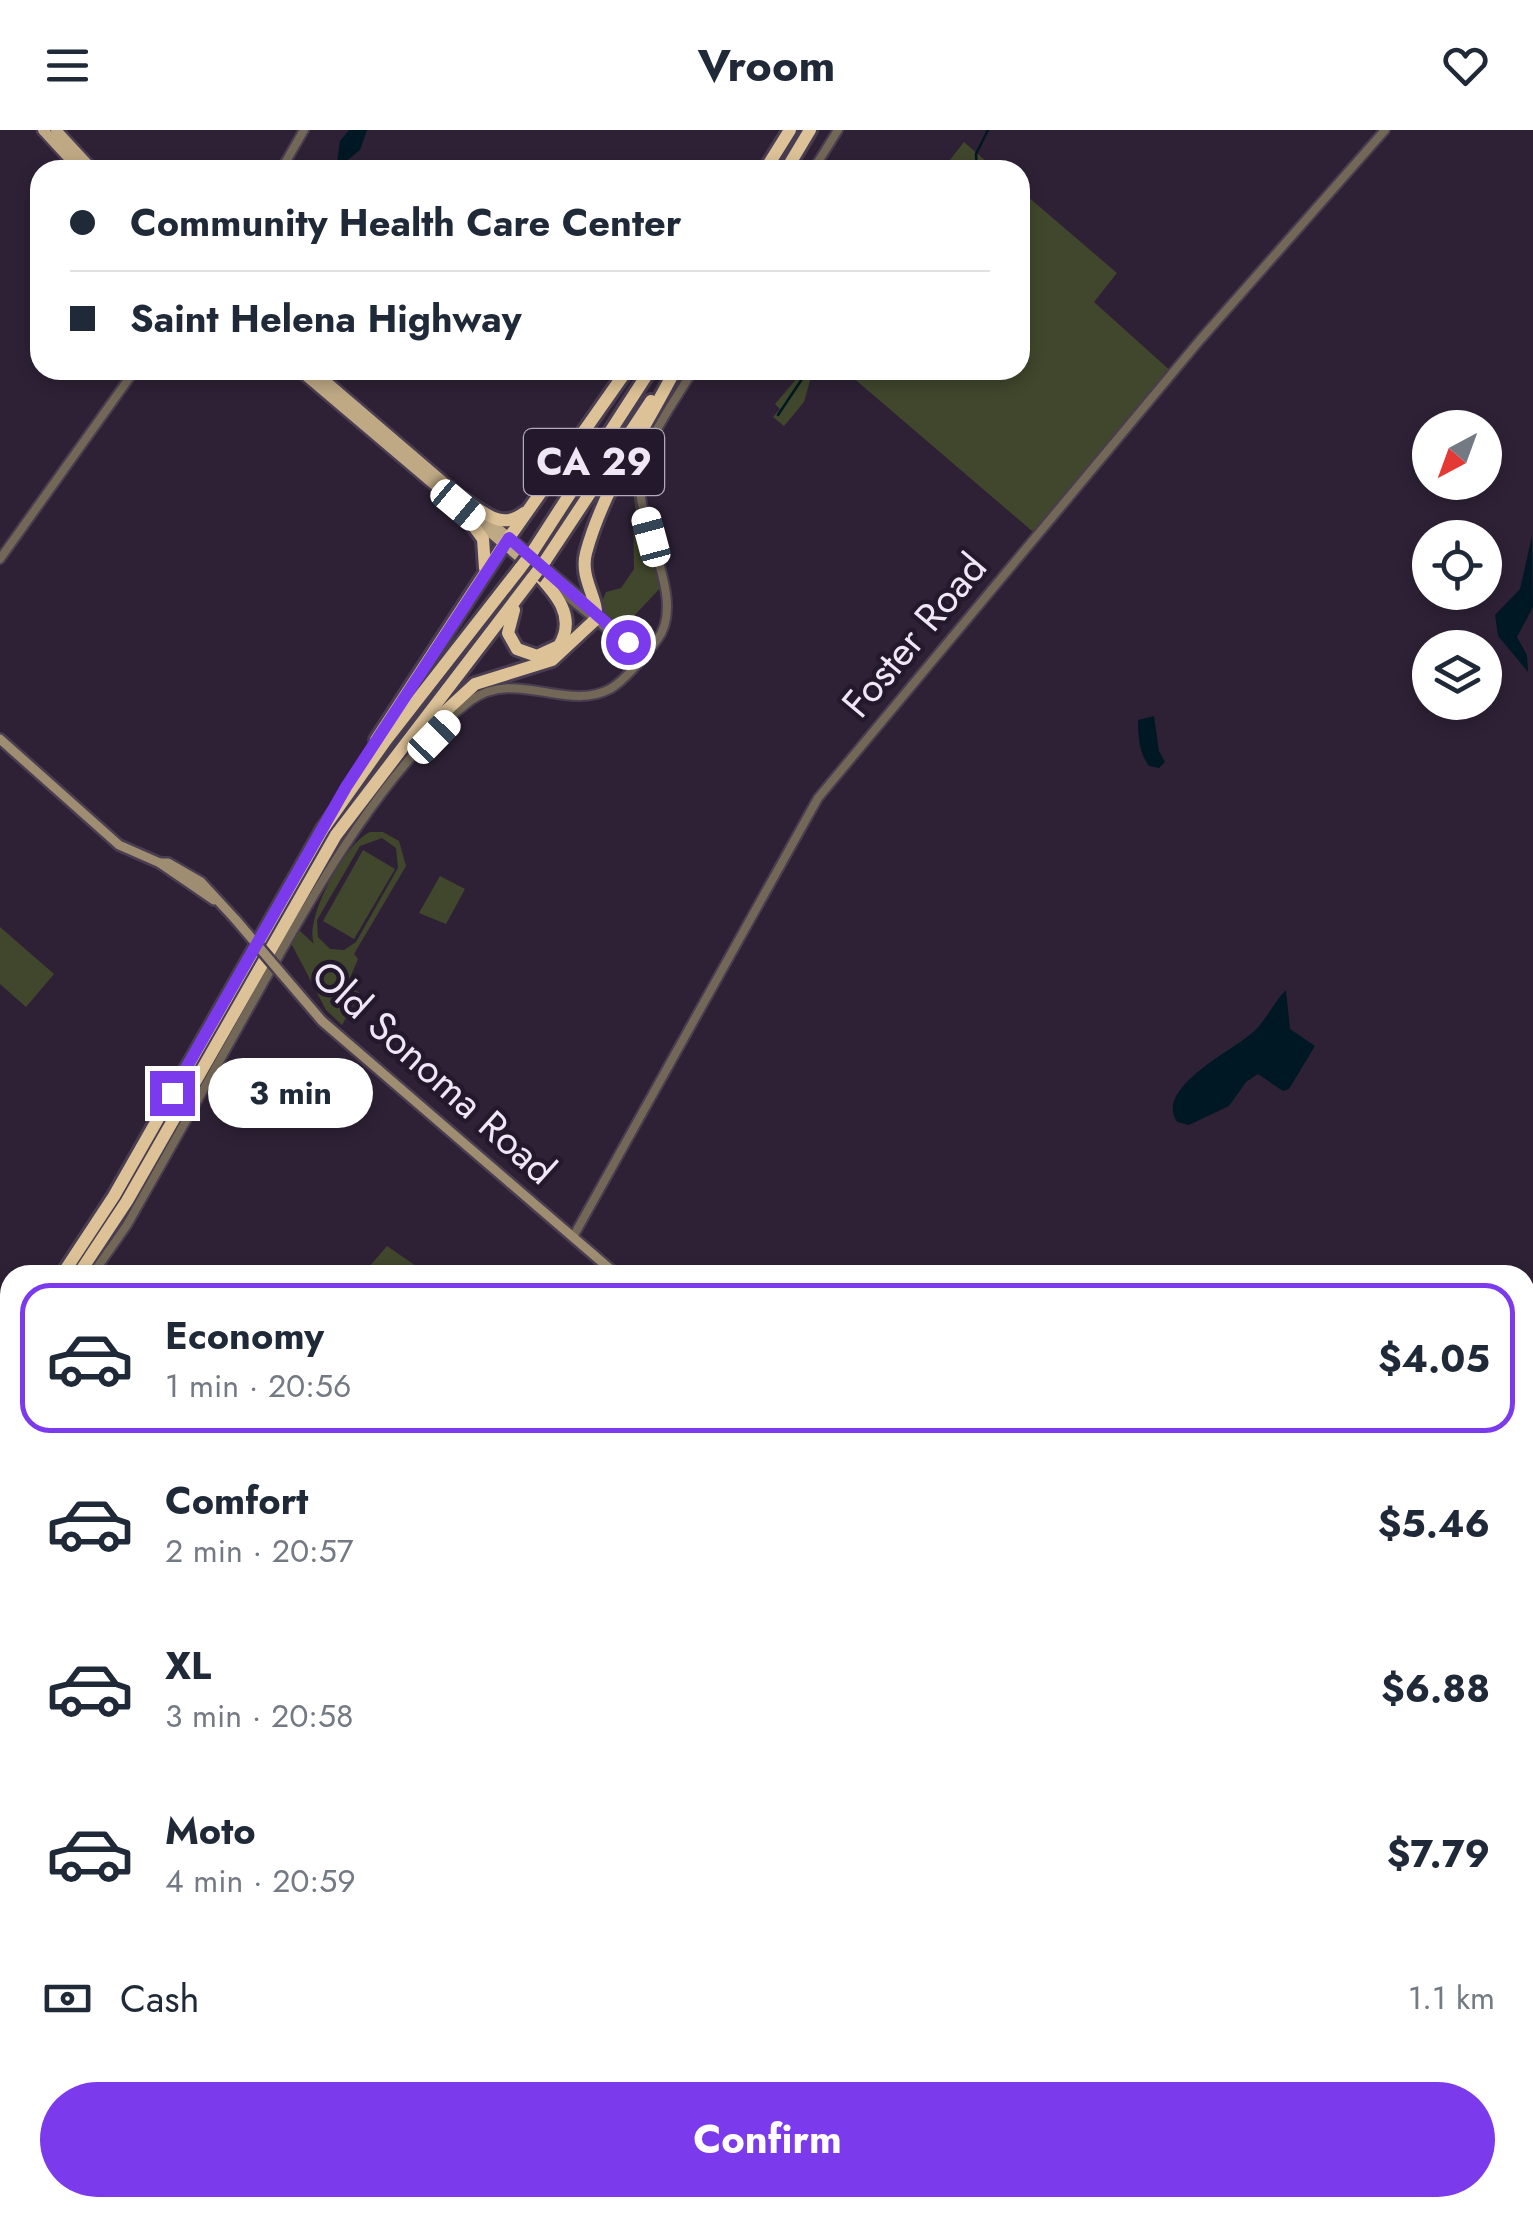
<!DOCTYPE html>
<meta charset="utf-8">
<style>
:root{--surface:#fff;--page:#f2f2f3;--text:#1f2937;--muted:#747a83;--line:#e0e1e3;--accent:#7c3aed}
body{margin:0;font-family:Jost,sans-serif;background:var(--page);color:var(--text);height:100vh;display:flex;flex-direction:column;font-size:38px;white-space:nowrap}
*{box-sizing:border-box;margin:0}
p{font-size:32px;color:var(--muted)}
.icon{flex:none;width:55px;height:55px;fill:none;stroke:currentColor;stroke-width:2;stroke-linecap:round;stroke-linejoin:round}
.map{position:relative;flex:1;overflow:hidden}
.details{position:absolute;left:0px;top:1135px;width:1535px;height:952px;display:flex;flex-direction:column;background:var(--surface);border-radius:30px 30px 0 0;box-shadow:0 5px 15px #0003}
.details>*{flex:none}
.top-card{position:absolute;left:30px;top:30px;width:1000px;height:220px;border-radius:30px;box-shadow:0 5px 15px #0003;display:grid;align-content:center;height:220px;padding:0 40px;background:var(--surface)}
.needle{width:65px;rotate:221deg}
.controls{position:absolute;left:1412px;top:280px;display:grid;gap:20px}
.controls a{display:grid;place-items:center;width:90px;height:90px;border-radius:50%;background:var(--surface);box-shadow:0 5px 15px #0003;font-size:50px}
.end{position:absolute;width:45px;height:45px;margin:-22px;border:12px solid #7c3aed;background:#fff;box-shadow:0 0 0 5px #fff}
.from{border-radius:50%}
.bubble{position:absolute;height:70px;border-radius:35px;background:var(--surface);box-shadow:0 5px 15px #0003;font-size:32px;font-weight:700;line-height:70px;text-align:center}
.car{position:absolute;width:30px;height:60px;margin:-30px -15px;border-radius:12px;box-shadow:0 0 8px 2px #0007;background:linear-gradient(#fff 24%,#345 0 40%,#fff 0 76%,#345 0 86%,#fff 0)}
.top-card b{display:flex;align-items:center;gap:35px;height:95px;font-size:38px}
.top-card b+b{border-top:2px solid var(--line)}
.top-card i{width:25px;height:25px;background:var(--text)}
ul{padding:18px 0 0;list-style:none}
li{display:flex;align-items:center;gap:30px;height:150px;margin:0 20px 15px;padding:0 20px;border:5px solid transparent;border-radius:30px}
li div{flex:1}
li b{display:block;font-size:38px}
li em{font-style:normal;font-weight:700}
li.current{border-color:var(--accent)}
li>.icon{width:90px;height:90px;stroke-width:1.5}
.pay{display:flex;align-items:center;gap:25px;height:110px;padding:0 40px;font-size:38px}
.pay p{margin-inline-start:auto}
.action{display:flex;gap:20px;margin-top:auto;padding:20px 40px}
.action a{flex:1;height:115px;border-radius:60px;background:var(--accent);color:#fff;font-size:40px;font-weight:700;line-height:115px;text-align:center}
header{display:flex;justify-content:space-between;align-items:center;height:130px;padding:0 40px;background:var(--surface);font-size:45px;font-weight:700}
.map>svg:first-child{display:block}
.green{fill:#40472c;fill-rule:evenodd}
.water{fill:#001823}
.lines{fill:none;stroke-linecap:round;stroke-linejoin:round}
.stream{stroke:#001823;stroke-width:2.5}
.tertiary-casing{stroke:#493d51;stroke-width:12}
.secondary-casing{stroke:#493d51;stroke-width:14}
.primary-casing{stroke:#493d51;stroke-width:15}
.motorway-casing{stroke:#493d51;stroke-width:18}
.tertiary{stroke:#736857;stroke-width:8}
.secondary{stroke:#9e8d71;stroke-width:9}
.primary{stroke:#bfa985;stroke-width:10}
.motorway{stroke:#ddc297;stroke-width:12}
.secondary-bridge-casing{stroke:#493d51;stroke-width:14;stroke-linecap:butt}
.motorway-bridge-casing{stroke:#493d51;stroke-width:18;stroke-linecap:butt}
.secondary-bridge{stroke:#9e8d71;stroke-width:9}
.motorway-bridge{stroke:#ddc297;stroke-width:12}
.route{stroke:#7c3aed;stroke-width:12}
.labels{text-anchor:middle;stroke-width:9;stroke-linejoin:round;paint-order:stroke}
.shield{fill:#24182c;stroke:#b2a9b9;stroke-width:2.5}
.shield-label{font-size:38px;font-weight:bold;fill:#efe7f5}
.street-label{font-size:40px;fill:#efe7f5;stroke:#24182c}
</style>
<header><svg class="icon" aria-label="menu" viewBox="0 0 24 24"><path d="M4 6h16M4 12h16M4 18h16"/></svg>Vroom<svg class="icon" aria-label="heart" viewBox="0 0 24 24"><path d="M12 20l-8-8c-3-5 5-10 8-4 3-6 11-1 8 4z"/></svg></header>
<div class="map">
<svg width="1533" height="2086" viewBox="0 0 1533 2086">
<rect width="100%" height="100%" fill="#2e2136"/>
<g class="green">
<polygon points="964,12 996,40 942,40"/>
<polygon points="1020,60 1117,143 1094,172 1173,243 1049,392 1032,401 844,240 1020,240"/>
<polygon points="804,240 813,240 804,272 784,296 773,287 780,279 775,274"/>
<polygon points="652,312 640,356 663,455 619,502 597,483 606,462 621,458 634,439 633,391 637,389 631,350"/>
<path d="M370 702H383L399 711 406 736 354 824 358 829 347 855 360 863 342 895 326 880 291 813 299 800 314 814C304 789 345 713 370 702ZM382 708 396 718 398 738 356 812 344 820 330 819 318 807 317 790 360 716Z"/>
<polygon points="363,720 395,739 354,809 323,791"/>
<polygon points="440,746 465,759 446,794 419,783"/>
<polygon points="0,797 54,844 26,877 0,854"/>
<polygon points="387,1116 419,1138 416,1144 403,1136 394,1145 362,1145"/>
<polygon points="5,1878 10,1889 10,1923 0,1929 0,1880"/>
<polygon points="525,2078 829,2078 835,2086 508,2086"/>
<polygon points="950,2078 1002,2078 998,2086 935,2086 948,2083"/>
</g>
<g class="water">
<polygon points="349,0 367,0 360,20 343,34 343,40 336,40 340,11"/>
<polygon points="1532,406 1533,477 1517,507 1527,525 1528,542 1498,506 1495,485 1520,459"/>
<path d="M1154 586 1159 621 1165 632 1159 638 1149 636C1139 623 1138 606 1138 590Z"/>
<path d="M1286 860 1290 899 1315 916 1289 959 1283 961 1258 944 1246 952 1229 976 1189 995 1177 992C1154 958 1232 921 1252 903 1266 891 1273 873 1286 860Z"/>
<polygon points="1525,1741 1533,1742 1531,1798 1525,1791"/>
</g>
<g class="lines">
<g class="stream">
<polyline points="977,40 976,24 988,0"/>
<polyline points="778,285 808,240"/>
</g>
<defs>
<g id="tertiary">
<polyline points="281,40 304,0"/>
<polyline points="813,40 838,0"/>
<polyline points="0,429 135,240"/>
<polyline points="555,457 642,527"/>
<polyline points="597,483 629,512"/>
<polyline points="573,1107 818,668 1200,210 1385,0"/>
<path d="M92 1145 127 1095C172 1016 216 937 261 857 313 765 385 635 470 571 515 538 566 582 610 559 627 549 645 525 657 510 687 472 640 400 640 356 639 316 674 274 693 240"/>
<polyline points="0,1261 10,1244"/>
</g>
<g id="secondary">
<polyline points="0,609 119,715 160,733 168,733 201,752 236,790"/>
<polyline points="160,733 214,770"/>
<polyline points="281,843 322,891 617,1145"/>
<polyline points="1525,1582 1533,1582"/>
<polyline points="0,2000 10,2017"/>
<polyline points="48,2078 53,2086"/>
</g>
<g id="primary">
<polyline points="43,0 80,40"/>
<polyline points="56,0 93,40"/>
<polyline points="299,240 530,436"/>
<polyline points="313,240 467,372"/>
<polyline points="484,387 597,483"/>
</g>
<g id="motorway">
<polyline points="765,40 790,0"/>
<polyline points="786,40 810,0"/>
<path d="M463 369C484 382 501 401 524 383"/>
<polyline points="458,375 483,409 485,438"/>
<polyline points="533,421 650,240"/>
<polyline points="545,431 651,271"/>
<path d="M514 480 508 503 517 519 537 526 559 516C579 484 551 459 530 436"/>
<polyline points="376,610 501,419 627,240"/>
<path d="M413 611 475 554 552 530 595 490C601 471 579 450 586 423 603 359 645 299 675 240"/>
<polyline points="62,1145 114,1066 323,699 386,610 521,437"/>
<polyline points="78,1145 127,1071 336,705 533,447"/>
<polyline points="0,1215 10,1205"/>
<polyline points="0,1233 10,1224"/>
</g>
</defs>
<use href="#tertiary" class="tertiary-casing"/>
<use href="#secondary" class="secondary-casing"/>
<use href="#primary" class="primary-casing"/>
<use href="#motorway" class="motorway-casing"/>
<use href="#tertiary" class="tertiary"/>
<use href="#secondary" class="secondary"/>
<use href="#primary" class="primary"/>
<use href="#motorway" class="motorway"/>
<defs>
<polyline id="secondary-bridge" points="236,790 281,843"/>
<g id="motorway-bridge">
<polyline points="521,437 533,421"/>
<polyline points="533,447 545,431"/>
</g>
</defs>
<use href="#secondary-bridge" class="secondary-bridge-casing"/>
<use href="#motorway-bridge" class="motorway-bridge-casing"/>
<use href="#secondary-bridge" class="secondary-bridge"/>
<use href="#motorway-bridge" class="motorway-bridge"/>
</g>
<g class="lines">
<polyline class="route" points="172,963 346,657 509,408 628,512"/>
</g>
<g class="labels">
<rect class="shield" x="524" y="299" width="140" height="66" rx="8"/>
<g class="shield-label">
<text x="594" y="345">CA 29</text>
</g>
<g class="street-label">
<text transform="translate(914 505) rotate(-50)" y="14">Foster Road</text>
<text transform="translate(434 942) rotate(42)" y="14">Old Sonoma Road</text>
</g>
</g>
</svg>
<div class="controls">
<a><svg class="needle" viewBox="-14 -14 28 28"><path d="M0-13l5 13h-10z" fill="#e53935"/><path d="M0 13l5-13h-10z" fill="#747a83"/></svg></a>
<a><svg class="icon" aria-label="locate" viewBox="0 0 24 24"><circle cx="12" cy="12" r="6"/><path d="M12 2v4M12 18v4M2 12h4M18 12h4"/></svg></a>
<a><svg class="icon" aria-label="layers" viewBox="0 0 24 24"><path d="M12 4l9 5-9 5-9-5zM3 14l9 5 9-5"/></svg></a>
</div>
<i class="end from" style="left:628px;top:512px"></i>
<i class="end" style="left:172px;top:963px"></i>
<div class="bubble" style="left:208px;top:928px;width:165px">3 min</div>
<i class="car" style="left:458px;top:375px;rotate:130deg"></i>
<i class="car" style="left:651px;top:407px;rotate:345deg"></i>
<i class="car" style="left:434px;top:607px;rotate:44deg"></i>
<div class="top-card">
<b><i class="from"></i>Community Health Care Center</b>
<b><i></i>Saint Helena Highway</b>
</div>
<section class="details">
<ul>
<li class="current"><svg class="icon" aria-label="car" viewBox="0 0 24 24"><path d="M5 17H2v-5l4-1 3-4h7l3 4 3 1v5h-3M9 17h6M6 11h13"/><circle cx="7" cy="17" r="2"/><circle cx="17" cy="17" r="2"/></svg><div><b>Economy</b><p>1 min · 20:56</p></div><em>$4.05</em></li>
<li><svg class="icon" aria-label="car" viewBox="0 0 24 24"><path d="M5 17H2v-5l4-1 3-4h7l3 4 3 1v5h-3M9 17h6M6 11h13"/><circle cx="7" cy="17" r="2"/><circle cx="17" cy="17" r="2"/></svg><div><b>Comfort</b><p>2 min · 20:57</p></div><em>$5.46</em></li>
<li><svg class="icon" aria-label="car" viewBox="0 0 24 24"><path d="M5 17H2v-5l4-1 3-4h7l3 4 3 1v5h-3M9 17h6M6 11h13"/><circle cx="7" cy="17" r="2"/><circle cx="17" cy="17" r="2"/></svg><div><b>XL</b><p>3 min · 20:58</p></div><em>$6.88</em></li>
<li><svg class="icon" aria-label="car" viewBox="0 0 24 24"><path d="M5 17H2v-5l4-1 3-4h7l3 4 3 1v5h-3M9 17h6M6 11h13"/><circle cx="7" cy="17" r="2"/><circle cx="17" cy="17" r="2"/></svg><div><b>Moto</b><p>4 min · 20:59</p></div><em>$7.79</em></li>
</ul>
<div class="pay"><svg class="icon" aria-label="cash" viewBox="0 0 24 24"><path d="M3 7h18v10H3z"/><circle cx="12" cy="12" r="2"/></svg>Cash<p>1.1 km</p></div>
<div class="action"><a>Confirm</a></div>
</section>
</div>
